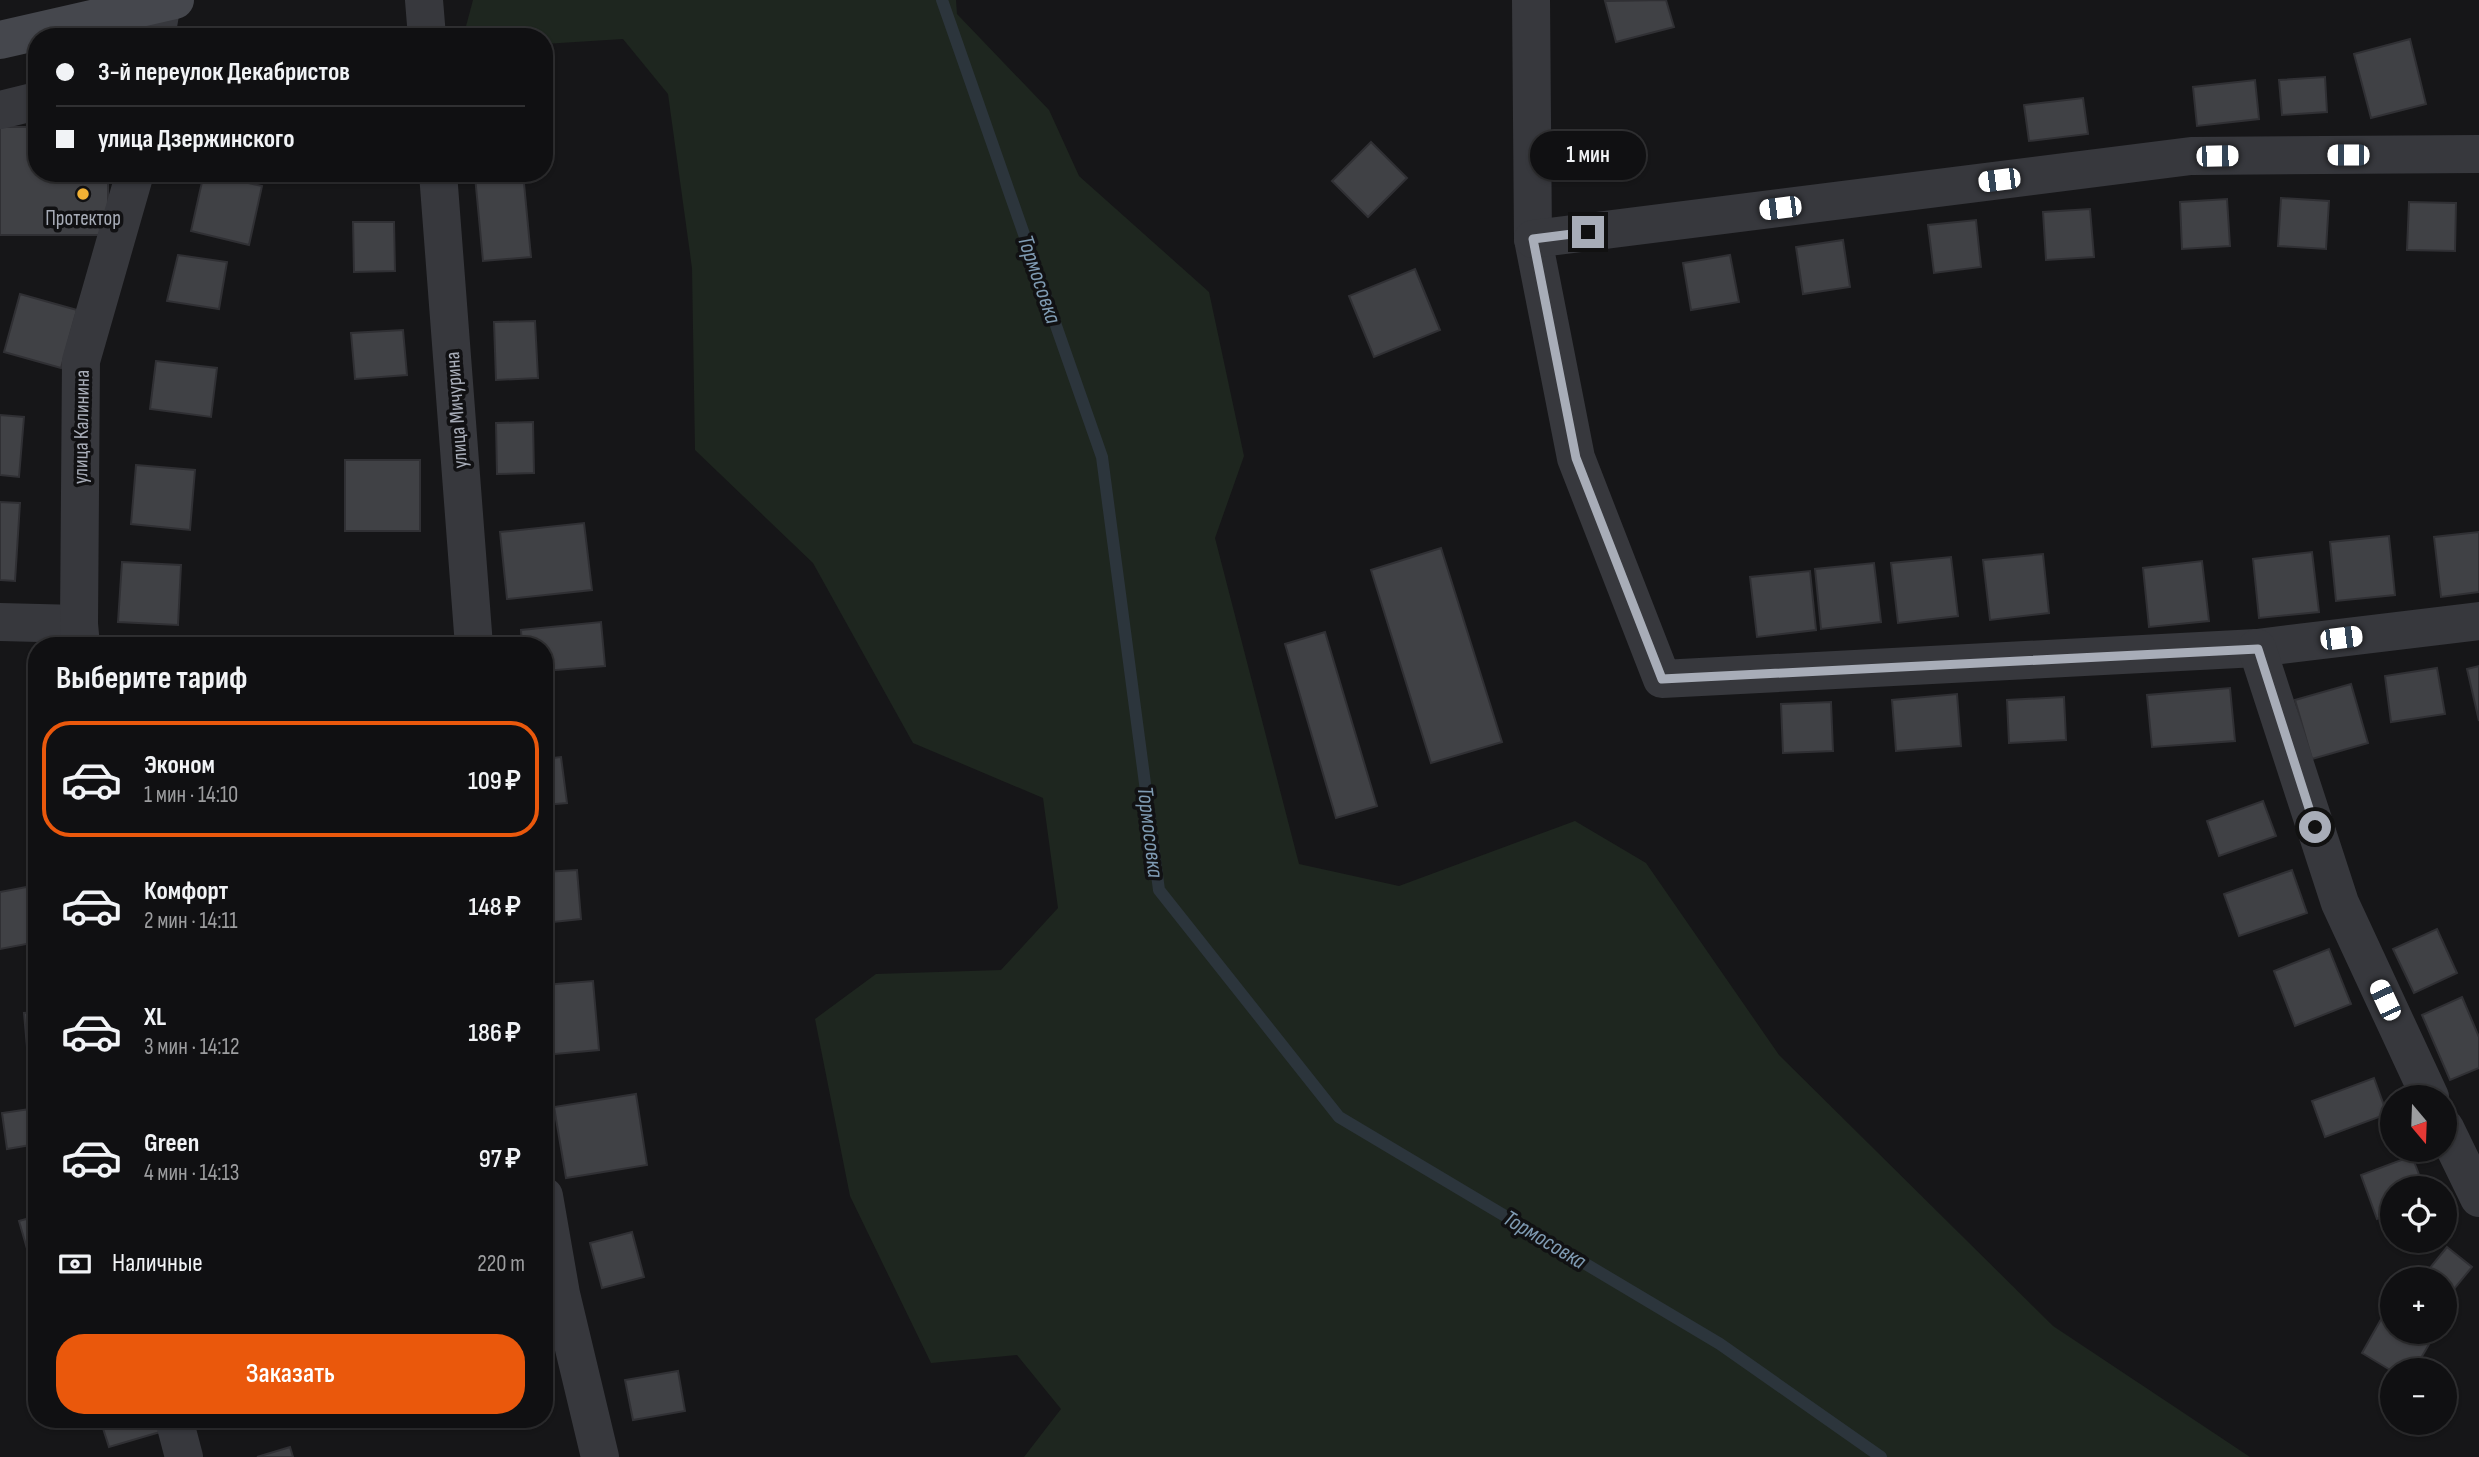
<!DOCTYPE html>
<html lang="ru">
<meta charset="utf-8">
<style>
:root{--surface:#101012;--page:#1e1e20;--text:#f1f3f6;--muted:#9c9d9f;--line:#303032;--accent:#ea580c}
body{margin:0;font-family:"Sofia Sans Condensed",sans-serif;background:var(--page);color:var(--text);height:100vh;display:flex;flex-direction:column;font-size:26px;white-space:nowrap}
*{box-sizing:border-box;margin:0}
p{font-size:23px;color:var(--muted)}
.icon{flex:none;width:38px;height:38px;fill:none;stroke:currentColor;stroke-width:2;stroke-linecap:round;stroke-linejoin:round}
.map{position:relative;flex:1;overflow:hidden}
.panel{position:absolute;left:28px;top:637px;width:525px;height:791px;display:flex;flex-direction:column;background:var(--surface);border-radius:28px;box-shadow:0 2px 5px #0004,0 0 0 2px var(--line)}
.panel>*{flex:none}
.banner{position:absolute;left:28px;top:28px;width:525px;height:154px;border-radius:28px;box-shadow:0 2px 5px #0004,0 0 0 2px var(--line);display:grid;align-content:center;height:154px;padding:0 28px;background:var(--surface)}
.needle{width:46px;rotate:161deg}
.controls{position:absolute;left:2380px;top:1085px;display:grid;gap:14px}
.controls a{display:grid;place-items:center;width:77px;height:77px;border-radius:50%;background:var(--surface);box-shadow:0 2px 5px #0004,0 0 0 2px var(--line);font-size:35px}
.end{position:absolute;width:32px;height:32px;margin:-16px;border:9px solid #a8adb8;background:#111;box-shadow:0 0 0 4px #111}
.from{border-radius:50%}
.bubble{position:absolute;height:49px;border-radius:24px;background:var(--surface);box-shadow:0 2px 5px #0004,0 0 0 2px var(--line);font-size:23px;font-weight:600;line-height:49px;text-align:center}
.car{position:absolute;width:21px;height:42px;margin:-21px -10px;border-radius:9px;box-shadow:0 0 5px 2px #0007;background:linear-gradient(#fff 24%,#345 0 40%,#fff 0 76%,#345 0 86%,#fff 0)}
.banner b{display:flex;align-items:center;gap:24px;height:66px;font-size:26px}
.banner b+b{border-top:2px solid var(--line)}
.banner i{width:18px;height:18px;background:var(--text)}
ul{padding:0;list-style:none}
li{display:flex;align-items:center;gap:21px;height:116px;margin:0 14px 10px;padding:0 14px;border:4px solid transparent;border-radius:28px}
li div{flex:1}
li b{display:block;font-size:26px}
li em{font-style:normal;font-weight:600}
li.selected{border-color:var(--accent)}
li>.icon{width:63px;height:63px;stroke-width:1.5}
h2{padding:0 28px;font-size:32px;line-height:84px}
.pay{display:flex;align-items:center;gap:18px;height:77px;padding:0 28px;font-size:26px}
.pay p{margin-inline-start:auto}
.button{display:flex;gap:14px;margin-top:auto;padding:14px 28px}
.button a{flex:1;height:80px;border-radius:28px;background:var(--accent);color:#fff;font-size:28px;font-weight:600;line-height:80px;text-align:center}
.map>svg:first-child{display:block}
.green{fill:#1e261f}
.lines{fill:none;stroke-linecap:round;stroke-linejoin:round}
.stream{stroke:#2c353c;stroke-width:12}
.building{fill:#404145;stroke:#303034;stroke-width:2}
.street{stroke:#37383d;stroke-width:38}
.secondary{stroke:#45474d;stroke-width:38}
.route{stroke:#a8adb8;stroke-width:9}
.poi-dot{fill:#f2b134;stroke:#111113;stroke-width:2.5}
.labels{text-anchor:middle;stroke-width:7;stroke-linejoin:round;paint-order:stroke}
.poi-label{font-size:21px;fill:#a8adb8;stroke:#111113}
.street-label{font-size:21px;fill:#a8adb8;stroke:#111113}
.water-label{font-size:23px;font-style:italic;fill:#7f9bb3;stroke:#111113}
</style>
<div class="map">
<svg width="2479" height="1457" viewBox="0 0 2479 1457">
<rect width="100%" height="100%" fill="#161618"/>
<polygon class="green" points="473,0 956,0 957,14 1049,110 1079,176 1209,292 1244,456 1215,538 1299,864 1399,886 1575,821 1646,863 1779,1055 2053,1326 2250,1457 1024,1457 1061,1409 1017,1355 931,1363 850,1196 815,1019 876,974 1001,970 1058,908 1043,798 913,743 813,563 695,450 692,268 668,94 623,39 544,44 544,37 478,37 465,30"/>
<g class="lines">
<polyline class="stream" points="942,0 1102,457 1159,890 1339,1117 1720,1344 1881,1457"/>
</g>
<g class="building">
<polygon points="1666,0 1674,27 1616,42 1605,1"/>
<polygon points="2410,39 2426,104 2371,118 2354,54"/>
<polygon points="2325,77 2327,112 2282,115 2279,80"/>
<polygon points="2255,80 2259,119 2197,126 2193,87"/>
<polygon points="2083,98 2088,134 2029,141 2024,105"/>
<polygon points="0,127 37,127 37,173 108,173 108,235 0,235"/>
<polygon points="1371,142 1407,178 1368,217 1332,181"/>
<polygon points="204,173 262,186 249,245 191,231"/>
<polygon points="507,173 523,173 531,257 483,261 475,176"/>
<polygon points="2281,198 2329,201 2326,249 2278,246"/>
<polygon points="2227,199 2230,246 2182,249 2180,202"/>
<polygon points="2409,202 2456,203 2455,251 2407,250"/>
<polygon points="2090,209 2094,257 2046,260 2043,212"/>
<polygon points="1976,220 1981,267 1934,273 1928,225"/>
<polygon points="353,222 394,222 395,271 354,272"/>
<polygon points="1843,240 1850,287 1803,294 1796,247"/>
<polygon points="178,255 227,262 219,309 167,301"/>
<polygon points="1730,255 1739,302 1691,310 1683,263"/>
<polygon points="1415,269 1440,330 1374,357 1349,296"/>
<polygon points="20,294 77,310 61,368 4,352"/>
<polygon points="535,321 538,378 496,380 494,322"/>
<polygon points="403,330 407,375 355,379 351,333"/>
<polygon points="156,361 217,368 211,417 150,409"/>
<polygon points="0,415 24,417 19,477 0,475"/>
<polygon points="533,422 534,473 497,474 496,423"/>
<rect x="345" y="460" width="75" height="71"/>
<polygon points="136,465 195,470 190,530 131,524"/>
<polygon points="0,502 20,503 15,581 0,580"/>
<polygon points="584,523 592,590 507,599 500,532"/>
<polygon points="2479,532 2479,592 2441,597 2434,537"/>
<polygon points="2389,536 2395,595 2336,601 2330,542"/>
<polygon points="1441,548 1502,742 1431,763 1371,570"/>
<polygon points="2312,552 2319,612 2259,618 2253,559"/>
<polygon points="2043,554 2049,613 1990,620 1983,560"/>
<polygon points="1951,557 1958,616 1898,623 1891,563"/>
<polygon points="2202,561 2209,621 2149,627 2143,568"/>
<polygon points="122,562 181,565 178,625 118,622"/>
<polygon points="1874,563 1881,622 1821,629 1815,569"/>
<polygon points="1810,571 1816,630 1757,637 1750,577"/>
<polygon points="601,622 605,666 544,671 544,646 522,646 521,630"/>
<polygon points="1325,632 1377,806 1336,818 1285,644"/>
<polygon points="2479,666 2479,721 2467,669"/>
<polygon points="2437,668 2445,714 2391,722 2385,676"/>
<polygon points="2351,684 2368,743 2312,759 2295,700"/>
<polygon points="2230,688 2235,741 2152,747 2147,695"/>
<polygon points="1957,694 1961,746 1896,751 1892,700"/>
<polygon points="2064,697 2066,740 2009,743 2007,700"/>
<polygon points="1831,702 1833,751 1783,753 1781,704"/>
<polygon points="561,757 567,803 544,805 544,759"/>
<polygon points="2263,801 2276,836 2219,856 2207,821"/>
<polygon points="577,870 581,919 544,923 544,872"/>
<polygon points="2292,870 2307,913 2239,936 2224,894"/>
<polygon points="37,885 37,942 0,949 0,892"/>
<polygon points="2437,929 2457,973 2414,993 2393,949"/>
<polygon points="2329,949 2351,1004 2295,1026 2274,971"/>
<polygon points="593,981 599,1050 544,1055 544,985"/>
<polygon points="2462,997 2479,1037 2479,1068 2450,1080 2422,1015"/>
<polygon points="37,1012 37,1069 29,1070 24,1013"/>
<polygon points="2374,1078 2387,1114 2325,1137 2312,1101"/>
<polygon points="636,1094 647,1165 566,1178 554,1107"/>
<polygon points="37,1108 37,1175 35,1176 31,1145 7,1149 2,1113"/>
<polygon points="2412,1156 2424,1188 2392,1188 2392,1213 2377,1219 2361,1175"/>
<polygon points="37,1216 37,1265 32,1266 19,1221"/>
<polygon points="632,1232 644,1277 602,1288 590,1243"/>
<polygon points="2447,1247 2472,1267 2445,1300 2445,1279 2421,1279"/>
<polygon points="2388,1307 2392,1310 2392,1332 2430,1332 2435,1334 2414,1370 2392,1371 2362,1353"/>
<polygon points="678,1371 685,1411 633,1420 625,1380"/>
<polygon points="100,1419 156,1419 160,1432 109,1447"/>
<polygon points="290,1447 293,1457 257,1457"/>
</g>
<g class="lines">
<g class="street">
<polyline points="424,0 427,37"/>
<polyline points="1531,0 1533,239 1576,458 1662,679 2257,648 2479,621"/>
<polyline points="156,37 162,3"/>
<polyline points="0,110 37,101"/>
<polyline points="438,173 474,646"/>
<polyline points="1533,239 2191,156 2479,154"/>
<polyline points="0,622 79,624"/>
<polyline points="81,646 79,624 81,361 135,173"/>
<polyline points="2257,648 2340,903 2430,1097"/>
<polyline points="2445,1128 2479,1198"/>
<polyline points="544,1196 561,1294 600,1457"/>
<polyline points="174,1419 184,1457"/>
</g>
<polyline class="secondary" points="0,40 175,0"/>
</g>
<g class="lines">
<polyline class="route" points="1588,232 1533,239 1576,458 1662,679 2258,649 2315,827"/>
</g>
<circle class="poi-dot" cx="83" cy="194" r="7"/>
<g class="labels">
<g class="poi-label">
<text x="83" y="225">Протектор</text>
</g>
<g class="street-label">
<text transform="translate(456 410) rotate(-94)" y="7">улица Мичурина</text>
<text transform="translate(81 427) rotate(-89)" y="7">улица Калинина</text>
</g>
<g class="water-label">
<text transform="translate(1040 279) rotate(71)" y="8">Тормосовка</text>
<text transform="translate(1151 832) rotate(83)" y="8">Тормосовка</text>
<text transform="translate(1545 1239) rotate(31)" y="8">Тормосовка</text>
</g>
</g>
</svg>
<div class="controls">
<a><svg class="needle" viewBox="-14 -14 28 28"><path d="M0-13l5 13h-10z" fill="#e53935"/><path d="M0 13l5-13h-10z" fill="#9c9d9f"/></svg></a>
<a><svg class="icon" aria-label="locate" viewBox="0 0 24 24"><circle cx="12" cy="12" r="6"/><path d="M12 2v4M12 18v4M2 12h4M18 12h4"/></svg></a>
<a>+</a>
<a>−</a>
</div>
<i class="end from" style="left:2315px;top:827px"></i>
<i class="end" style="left:1588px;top:232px"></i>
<div class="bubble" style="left:1530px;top:131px;width:116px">1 мин</div>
<i class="car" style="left:2348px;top:155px;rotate:270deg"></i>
<i class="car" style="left:2217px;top:156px;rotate:89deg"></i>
<i class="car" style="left:1999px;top:180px;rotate:263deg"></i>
<i class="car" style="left:1780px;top:208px;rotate:263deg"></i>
<i class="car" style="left:2341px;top:638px;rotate:83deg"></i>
<i class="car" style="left:2385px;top:1000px;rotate:335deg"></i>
<div class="banner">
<b><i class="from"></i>3-й переулок Декабристов</b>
<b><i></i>улица Дзержинского</b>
</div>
<section class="panel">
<h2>Выберите тариф</h2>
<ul>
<li class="selected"><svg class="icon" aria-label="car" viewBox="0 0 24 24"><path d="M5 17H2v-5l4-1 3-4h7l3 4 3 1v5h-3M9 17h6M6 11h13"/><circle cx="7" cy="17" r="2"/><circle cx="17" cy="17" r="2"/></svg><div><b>Эконом</b><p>1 мин · 14:10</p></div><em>109 ₽</em></li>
<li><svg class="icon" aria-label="car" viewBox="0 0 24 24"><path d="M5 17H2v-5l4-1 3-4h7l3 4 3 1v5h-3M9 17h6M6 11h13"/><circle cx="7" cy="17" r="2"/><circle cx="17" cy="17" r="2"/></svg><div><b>Комфорт</b><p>2 мин · 14:11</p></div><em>148 ₽</em></li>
<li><svg class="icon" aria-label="car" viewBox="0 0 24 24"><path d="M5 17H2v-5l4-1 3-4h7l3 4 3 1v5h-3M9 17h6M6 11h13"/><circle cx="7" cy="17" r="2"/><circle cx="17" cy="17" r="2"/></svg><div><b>XL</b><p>3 мин · 14:12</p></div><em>186 ₽</em></li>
<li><svg class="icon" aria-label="car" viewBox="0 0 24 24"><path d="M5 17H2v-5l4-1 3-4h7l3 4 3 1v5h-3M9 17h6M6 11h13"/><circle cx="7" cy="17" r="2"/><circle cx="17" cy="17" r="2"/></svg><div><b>Green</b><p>4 мин · 14:13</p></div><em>97 ₽</em></li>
</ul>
<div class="pay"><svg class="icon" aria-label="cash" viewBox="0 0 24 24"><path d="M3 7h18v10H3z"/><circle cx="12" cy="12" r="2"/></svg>Наличные<p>220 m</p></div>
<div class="button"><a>Заказать</a></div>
</section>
</div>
